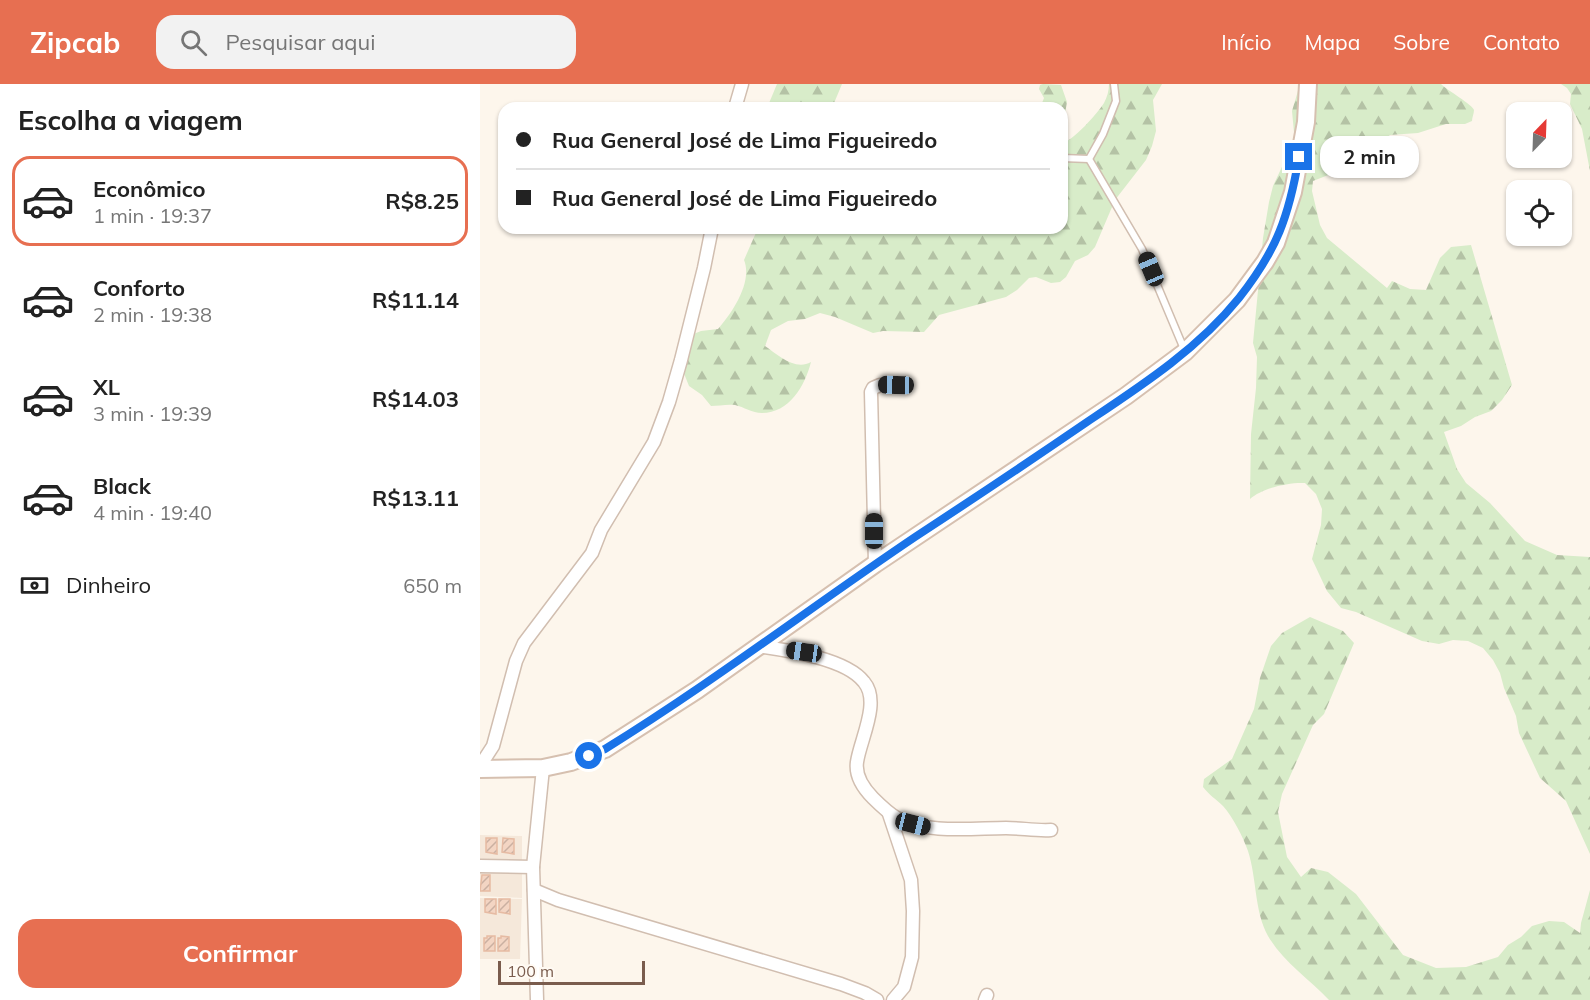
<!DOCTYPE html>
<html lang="pt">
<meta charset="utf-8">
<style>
:root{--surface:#fff;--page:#f2f2f2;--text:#222;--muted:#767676;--line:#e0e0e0;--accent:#e76f51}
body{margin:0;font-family:Mulish,sans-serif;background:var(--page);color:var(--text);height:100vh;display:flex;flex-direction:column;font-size:22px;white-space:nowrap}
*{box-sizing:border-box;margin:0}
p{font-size:20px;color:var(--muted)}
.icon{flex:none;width:33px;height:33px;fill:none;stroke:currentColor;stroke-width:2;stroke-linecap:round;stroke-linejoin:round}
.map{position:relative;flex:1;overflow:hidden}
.drawer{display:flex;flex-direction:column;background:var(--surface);width:480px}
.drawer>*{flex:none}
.top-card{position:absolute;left:18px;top:18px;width:570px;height:132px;border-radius:18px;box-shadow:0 2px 4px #0004;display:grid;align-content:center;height:132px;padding:0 18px;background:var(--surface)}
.needle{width:39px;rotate:23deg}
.tools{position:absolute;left:1026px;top:18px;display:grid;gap:12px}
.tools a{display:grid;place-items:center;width:66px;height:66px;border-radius:12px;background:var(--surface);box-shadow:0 2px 4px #0004;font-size:30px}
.scale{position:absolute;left:18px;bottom:15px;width:147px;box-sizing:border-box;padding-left:6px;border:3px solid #7a5c4d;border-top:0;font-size:16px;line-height:21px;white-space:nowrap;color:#7a5c4d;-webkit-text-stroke:4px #fffaf3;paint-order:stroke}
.end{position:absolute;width:27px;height:27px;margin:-14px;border:8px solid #1a73e8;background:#fff;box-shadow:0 0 0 3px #fff}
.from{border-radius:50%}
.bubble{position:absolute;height:42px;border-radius:18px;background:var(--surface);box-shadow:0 2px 4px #0004;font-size:20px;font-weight:700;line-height:42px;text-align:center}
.car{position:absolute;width:18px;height:36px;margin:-18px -9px;border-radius:8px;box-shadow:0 0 4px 2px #0007;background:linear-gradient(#222 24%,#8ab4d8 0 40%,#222 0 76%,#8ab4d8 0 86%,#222 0)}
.top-card b{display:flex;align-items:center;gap:21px;height:57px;font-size:22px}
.top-card b+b{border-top:2px solid var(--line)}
.top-card i{width:15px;height:15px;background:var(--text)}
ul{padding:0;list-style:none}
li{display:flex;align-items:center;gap:18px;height:90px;margin:0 12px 9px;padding:0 6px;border:3px solid transparent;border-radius:18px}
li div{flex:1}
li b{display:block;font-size:22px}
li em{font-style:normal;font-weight:700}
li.current{border-color:var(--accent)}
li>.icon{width:54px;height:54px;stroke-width:1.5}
h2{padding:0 18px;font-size:27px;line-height:72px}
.pay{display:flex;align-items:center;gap:15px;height:66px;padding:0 18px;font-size:22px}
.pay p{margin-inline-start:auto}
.button{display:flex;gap:12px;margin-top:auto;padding:12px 18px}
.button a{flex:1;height:69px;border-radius:18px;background:var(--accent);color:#fff;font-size:24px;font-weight:700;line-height:69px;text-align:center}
header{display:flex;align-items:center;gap:36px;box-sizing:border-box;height:84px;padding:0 30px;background:var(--accent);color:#fff}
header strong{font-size:28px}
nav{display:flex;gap:33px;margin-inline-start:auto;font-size:21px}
.search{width:420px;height:54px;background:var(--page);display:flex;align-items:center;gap:15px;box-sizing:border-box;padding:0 21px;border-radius:18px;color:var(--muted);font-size:22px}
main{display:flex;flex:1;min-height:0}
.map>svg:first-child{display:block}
.residential{fill:#f5e8da}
.forest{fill:url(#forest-firs)}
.building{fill:url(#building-hatch);stroke:#e6bba3;stroke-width:1.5}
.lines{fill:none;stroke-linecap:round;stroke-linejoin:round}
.lane-casing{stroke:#d1beb0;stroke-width:9}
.street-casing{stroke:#d1beb0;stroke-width:15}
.secondary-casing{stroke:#d6c0b0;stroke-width:20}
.lane{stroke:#fff;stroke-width:6}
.street{stroke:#fff;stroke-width:12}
.secondary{stroke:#fff;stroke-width:16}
.route{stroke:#1a73e8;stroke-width:8}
</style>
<header>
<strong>Zipcab</strong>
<div class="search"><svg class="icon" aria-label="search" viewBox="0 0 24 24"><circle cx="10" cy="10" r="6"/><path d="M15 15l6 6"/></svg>Pesquisar aqui</div>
<nav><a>Início</a><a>Mapa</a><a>Sobre</a><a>Contato</a></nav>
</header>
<main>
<section class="drawer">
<h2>Escolha a viagem</h2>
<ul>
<li class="current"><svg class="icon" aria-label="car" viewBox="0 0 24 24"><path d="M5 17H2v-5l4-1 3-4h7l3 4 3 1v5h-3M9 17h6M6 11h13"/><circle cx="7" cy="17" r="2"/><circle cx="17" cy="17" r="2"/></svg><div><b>Econômico</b><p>1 min · 19:37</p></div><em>R$8.25</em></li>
<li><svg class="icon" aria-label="car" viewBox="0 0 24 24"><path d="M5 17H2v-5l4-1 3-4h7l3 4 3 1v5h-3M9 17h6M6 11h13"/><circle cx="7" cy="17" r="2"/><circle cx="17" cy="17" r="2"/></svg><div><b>Conforto</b><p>2 min · 19:38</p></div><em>R$11.14</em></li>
<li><svg class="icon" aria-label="car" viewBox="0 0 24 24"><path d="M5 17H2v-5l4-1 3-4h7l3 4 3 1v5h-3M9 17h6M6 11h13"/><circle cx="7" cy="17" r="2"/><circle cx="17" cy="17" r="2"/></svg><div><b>XL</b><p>3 min · 19:39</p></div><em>R$14.03</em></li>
<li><svg class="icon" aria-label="car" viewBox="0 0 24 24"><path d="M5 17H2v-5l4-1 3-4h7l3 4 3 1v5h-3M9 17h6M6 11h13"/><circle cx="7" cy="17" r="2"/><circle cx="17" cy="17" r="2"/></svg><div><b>Black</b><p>4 min · 19:40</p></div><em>R$13.11</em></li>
</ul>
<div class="pay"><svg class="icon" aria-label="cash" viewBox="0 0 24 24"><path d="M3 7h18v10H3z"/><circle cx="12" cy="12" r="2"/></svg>Dinheiro<p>650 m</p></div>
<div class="button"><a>Confirmar</a></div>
</section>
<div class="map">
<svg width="1110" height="916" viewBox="0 0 1110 916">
<defs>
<pattern id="forest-firs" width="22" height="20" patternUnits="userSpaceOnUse" patternTransform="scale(1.5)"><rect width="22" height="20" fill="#d8ecc9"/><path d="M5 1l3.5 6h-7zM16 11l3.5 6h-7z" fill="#b4c2a5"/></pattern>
<pattern id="building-hatch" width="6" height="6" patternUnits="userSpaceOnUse" patternTransform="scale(1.5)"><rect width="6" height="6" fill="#f3d5c3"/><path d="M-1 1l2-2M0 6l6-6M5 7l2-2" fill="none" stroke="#cab0a1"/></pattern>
</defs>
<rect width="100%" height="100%" fill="#fdf6ec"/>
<g class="residential">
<polygon points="0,751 42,752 42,814 0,812"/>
<polygon points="0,814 42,815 40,875 0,875"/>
</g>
<g class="forest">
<polygon points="297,0 362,0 352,24 287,24"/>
<polygon points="563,0 581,1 587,18 582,47 582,24 560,24 564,14 559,5 560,1"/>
<path d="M629 0H682L673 16 676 47 672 62 666 76 635 116 615 163 608 171 595 177 586 193 580 198 571 199 556 193 549 194 537 206 526 213 459 231 444 248 403 247 393 249 355 233 340 229 325 235 308 237 291 246 285 262C298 271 315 287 331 278 325 302 309 329 282 329 272 329 264 323 255 321 247 320 238 322 231 322L222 311 209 302 203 287 206 253 221 247 238 245C252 229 273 198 264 176L278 144H582V59C592 58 618 29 624 19 627 13 629 7 629 0Z"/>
<path d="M820 0H961C967 6 993 21 994 26 994 30 992 33 992 37L985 40H966L938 49 910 51 886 69 863 79 856 88 833 97 832 107 840 141 847 154 907 204 912 197 930 205 946 206 960 174 971 163 991 161 1032 301 1022 316 1011 327 995 333 981 342 964 348 977 385 986 399 1010 419 1045 457 1077 471 1110 473V770L1086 717 1060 694 1039 649 1036 632 1024 604 1020 589 1013 576 1003 564 988 557 973 556 959 560 942 557 876 528 861 524 847 507 832 475 841 441 842 425 836 410 825 399C809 398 782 404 770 415L771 350 776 304 777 273 773 259 783 154 789 118 793 102 807 72 815 59 812 27Z"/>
<polygon points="1081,0 1110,0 1110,87 1102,45 1090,20 1091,10 1087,4"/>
<path d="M830 533 863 547 874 559 844 630 833 641 802 710 798 728 807 773 821 793 831 784 848 788 876 810 923 871 956 884 986 883 1018 873 1028 861 1041 853 1052 842 1069 837 1084 838 1100 849 1101 839 1110 806V916H849C829 895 803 878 788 852 774 826 777 795 768 767 763 753 753 733 743 722 736 715 729 711 723 703L724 695 752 675 774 625 780 594 791 562 802 549Z"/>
</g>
<g class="building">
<polygon points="6,754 17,754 17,770 6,768"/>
<polygon points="23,754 34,755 34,770 22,768"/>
<polygon points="2,791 10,791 10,807 0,807"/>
<polygon points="5,815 16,815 16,830 5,828"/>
<polygon points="19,815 30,815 30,830 19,828"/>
<polygon points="7,852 15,852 15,867 4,867 4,854 7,854"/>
<polygon points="21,852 29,853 29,867 18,867 18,854 21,854"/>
</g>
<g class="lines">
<defs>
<g id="lane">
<polyline points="634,0 636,17 623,50 609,75 662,165 704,265"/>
<polyline points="582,74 609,75"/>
</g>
<g id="street">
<polyline points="255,24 262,0"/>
<polyline points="395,480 391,308 393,304 400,301 416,301"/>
<path d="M278 562C305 566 366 574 384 598 401 618 380 656 377 678 375 692 383 704 393 714 400 721 408 729 417 734 446 750 494 744 526 744 541 744 556 747 571 746"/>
<polyline points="0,682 13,662 36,577 44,559 112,469 121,446 174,358 189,318 201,276 224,184 232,144"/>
<polyline points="409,730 431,796 433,827 432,873 424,903 413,916"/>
<polyline points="0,782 53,783"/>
<polyline points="54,806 78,816 361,900 385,909 397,916"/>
<polyline points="57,916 53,783 63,684"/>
<polyline points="505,916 507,911"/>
</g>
<polyline id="secondary" points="0,685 63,684 91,678 125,665 217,606 395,480 646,312 705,268 757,216 785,178 796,159 813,108 826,38 828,0"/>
</defs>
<use href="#lane" class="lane-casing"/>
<use href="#street" class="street-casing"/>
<use href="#secondary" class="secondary-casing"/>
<use href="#lane" class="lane"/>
<use href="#street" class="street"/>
<use href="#secondary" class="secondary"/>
</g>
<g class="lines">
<path class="route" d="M109 672 125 665C232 599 331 523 435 453 493 415 550 377 607 338 661 302 718 265 759 214 797 166 809 132 819 73"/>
</g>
</svg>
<div class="tools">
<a><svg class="needle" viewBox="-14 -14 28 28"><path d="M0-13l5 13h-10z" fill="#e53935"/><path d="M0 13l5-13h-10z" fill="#767676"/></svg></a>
<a><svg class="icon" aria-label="locate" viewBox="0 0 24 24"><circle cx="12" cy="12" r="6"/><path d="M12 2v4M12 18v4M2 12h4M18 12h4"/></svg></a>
</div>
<div class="scale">100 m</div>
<i class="end from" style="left:109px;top:672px"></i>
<i class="end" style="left:819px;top:73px"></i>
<div class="bubble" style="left:840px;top:52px;width:99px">2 min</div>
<i class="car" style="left:671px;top:185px;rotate:337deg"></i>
<i class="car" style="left:416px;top:301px;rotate:271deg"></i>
<i class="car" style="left:394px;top:447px;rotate:0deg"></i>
<i class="car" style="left:324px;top:568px;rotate:278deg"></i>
<i class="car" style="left:433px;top:740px;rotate:104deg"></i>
<div class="top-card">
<b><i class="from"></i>Rua General José de Lima Figueiredo</b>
<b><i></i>Rua General José de Lima Figueiredo</b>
</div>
</div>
</main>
